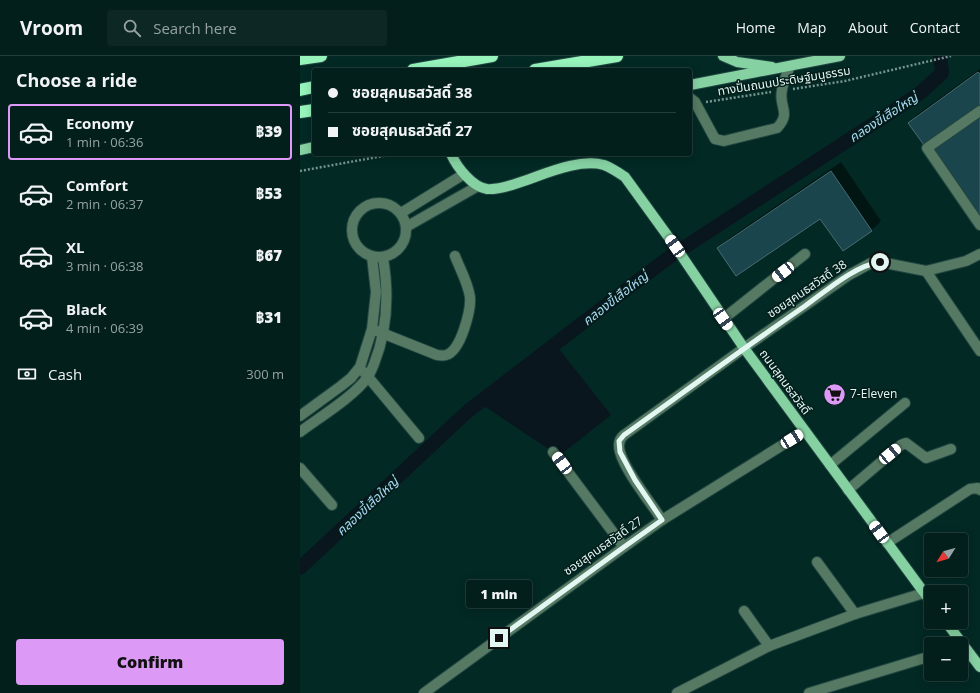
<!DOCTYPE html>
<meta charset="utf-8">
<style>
:root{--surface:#021f1b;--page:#0c2724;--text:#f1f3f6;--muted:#96a2a3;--line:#233d3a;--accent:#dc99f5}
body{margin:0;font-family:"Open Sans","Noto Sans Thai",sans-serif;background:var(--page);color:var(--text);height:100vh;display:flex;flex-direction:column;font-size:15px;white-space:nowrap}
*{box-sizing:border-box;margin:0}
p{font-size:13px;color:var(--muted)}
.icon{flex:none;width:22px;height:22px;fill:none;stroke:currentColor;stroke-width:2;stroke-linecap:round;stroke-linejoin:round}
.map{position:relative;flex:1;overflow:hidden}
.panel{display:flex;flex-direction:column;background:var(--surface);width:300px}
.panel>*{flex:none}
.guide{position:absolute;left:12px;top:12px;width:380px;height:88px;border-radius:4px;box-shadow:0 2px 10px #0003,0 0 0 1px var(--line);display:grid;align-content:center;height:88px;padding:0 16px;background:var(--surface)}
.needle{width:26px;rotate:233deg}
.buttons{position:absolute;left:624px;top:477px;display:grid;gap:8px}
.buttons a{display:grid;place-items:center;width:44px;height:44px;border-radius:4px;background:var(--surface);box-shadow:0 2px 10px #0003,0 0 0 1px var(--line);font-size:20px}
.end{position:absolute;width:18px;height:18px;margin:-9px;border:5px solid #e2f6f2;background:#111;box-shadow:0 0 0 2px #111}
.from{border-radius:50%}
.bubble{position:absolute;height:28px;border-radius:4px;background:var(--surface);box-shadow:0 2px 10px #0003,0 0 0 1px var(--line);font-size:13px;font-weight:800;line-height:28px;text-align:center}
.car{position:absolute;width:12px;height:24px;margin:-12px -6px;border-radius:5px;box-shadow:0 0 3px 1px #0007;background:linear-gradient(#fff 24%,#345 0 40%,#fff 0 76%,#345 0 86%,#fff 0)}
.guide b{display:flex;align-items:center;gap:14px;height:38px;font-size:15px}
.guide b+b{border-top:1px solid var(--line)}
.guide i{width:10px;height:10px;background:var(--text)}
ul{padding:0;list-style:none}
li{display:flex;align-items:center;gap:12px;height:56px;margin:0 8px 6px;padding:0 8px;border:2px solid transparent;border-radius:4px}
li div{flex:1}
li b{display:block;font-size:15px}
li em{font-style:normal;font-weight:800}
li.current{border-color:var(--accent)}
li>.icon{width:36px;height:36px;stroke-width:1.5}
h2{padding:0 16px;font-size:18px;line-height:48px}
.pay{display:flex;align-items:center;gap:10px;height:44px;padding:0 16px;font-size:15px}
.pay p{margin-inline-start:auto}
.cta{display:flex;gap:8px;margin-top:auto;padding:8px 16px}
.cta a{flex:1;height:46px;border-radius:4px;background:var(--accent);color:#111;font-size:16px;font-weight:800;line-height:46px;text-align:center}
header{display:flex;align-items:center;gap:24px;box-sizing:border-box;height:56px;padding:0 20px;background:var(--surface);border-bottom:1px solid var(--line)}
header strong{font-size:19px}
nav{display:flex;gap:22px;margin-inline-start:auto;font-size:14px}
.search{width:280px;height:36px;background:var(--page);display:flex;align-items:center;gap:10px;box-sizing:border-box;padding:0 14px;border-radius:4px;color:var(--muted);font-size:15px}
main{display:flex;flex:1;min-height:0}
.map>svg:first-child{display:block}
.water{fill:#09161d}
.shadow{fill:#0007}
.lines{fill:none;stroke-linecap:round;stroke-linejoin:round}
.canal{stroke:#09161d;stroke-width:14}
.building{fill:#1a454c;stroke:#476c72}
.minor-casing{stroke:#224641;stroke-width:12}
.major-casing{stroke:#224641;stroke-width:12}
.highway-casing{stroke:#224641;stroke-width:14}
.path{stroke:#789590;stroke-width:2.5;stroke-dasharray:2 2;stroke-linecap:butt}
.minor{stroke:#557962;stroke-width:10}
.major{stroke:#85d1a2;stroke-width:10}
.highway{stroke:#97f4bb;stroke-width:12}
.route{stroke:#e2f6f2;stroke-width:5}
.labels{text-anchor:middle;stroke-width:3;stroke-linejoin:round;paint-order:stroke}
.street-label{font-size:12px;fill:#e2f6f2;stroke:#031e1a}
.poi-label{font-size:12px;fill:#e2f6f2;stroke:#031e1a;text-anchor:start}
.water-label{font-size:13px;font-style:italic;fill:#add9f5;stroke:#031e1a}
</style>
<header>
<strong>Vroom</strong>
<div class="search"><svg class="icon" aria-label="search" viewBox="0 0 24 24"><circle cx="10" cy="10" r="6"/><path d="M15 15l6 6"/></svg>Search here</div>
<nav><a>Home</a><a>Map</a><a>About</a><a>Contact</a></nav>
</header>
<main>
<section class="panel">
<h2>Choose a ride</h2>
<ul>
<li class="current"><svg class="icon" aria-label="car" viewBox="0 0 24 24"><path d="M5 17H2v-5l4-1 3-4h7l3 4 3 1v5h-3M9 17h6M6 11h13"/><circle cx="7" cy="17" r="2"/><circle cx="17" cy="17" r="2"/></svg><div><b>Economy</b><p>1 min · 06:36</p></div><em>฿39</em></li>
<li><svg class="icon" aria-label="car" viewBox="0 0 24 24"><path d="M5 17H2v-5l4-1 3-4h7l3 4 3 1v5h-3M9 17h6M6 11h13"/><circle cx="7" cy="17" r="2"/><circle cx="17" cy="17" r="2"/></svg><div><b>Comfort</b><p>2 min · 06:37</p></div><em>฿53</em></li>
<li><svg class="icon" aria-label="car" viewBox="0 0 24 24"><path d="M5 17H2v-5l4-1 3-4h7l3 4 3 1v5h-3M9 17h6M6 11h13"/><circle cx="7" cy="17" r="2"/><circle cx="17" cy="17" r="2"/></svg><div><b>XL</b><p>3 min · 06:38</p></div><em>฿67</em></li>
<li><svg class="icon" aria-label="car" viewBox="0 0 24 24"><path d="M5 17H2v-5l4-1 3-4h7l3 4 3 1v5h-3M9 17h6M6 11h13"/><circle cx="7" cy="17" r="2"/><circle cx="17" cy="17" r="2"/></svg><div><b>Black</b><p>4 min · 06:39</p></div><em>฿31</em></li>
</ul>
<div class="pay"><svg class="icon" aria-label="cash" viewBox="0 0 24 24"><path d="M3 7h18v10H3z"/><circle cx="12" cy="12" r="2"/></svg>Cash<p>300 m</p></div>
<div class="cta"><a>Confirm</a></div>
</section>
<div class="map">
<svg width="680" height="637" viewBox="0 0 680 637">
<rect width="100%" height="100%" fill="#032924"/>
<polygon class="water" points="256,289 311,359 259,400 184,350"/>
<g class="shadow">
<polygon points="680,13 680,161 609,67 618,58"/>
<polygon points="541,106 581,165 571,175 521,161 419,193 428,183"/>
</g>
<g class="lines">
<polyline class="canal" points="0,512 168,355 336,226 371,200 619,38 642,17 640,0"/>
</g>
<g class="building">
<polygon points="678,16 680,18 680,162 678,164 608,67"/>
<polygon points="531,115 572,175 543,195 520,163 436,220 417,192"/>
</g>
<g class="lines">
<defs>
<g id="minor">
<path d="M390 42 395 46 415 83 424 85 477 72C492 56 478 51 482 34 483 26 487 18 490 10"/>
<polyline points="680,55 627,92 680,169"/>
<circle cx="79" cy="174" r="27"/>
<polyline points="101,157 164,118"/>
<polyline points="106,171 178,130"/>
<polyline points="626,215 680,295"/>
<polyline points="423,263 505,198"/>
<path d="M77 275 137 299C139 299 144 300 146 299 161 295 171 254 170 241 168 227 160 213 155 200"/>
<polyline points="64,316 119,382"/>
<polyline points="0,360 41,330 51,322 60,311 72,273 76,236 72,201"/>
<path d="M0 376C20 361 53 341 67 322 70 318 72 313 74 308 87 275 89 237 83 202"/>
<polyline points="253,396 324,491"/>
<polyline points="530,409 605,347"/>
<polyline points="0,412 32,449"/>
<polyline points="548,434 601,389 606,387 626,402 651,393"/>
<path d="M362 464C351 447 325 415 320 396 318 389 319 383 324 379L444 292 549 219 571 207 580 206 626 215 666 205 680 198"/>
<polyline points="587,487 670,433 678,432 680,434"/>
<polyline points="517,506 555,558"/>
<polyline points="444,555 469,590"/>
<polyline points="124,637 324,491 362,464 505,375"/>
<polyline points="377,637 469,590 555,558 624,537"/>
<polyline points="509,637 631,600"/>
</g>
<g id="major">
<polyline points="423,0 437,6 472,11"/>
<polyline points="390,29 540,0"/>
<polyline points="0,94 14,91"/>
<path d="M151 98C157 111 172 131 187 133 197 134 209 130 218 127 243 119 278 102 304 109 312 112 319 117 325 121L375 190 444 292 631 546"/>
<polyline points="646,566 680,611"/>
</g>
<g id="highway">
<polyline points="0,3 21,0"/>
<polyline points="113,14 192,0"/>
<polyline points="235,14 317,0"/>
<polyline points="0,34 14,31"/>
<polyline points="0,56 14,54"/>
</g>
</defs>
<use href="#minor" class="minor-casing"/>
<use href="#major" class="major-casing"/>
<use href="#highway" class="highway-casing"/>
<g class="path">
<polyline points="493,33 545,25 651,0"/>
<polyline points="406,46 471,36"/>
<polyline points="0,115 94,98"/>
</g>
<use href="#minor" class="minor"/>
<use href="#major" class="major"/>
<use href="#highway" class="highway"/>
</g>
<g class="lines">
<path class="route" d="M199 582 324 491 362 464 335 424 320 396 319 385 324 379C384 336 444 292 505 250 526 235 554 210 580 206"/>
</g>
<defs>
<symbol id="supermarket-disc" viewBox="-11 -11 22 22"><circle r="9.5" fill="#dc99f5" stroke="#031e1a"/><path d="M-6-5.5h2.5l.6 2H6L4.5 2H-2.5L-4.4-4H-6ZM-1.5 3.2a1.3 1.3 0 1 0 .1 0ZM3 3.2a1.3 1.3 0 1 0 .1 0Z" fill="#111"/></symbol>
</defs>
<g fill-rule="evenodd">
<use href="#supermarket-disc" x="522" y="326" width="25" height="25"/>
</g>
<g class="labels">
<g class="street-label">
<text transform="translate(484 25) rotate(-9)" y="4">ทางปั่นถนนประดิษฐ์มนูธรรม</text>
<text transform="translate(507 233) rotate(-34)" y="4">ซอยสุคนธสวัสดิ์ 38</text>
<text transform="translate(485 326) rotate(54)" y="4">ถนนสุคนธสวัสดิ์</text>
<text transform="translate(303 490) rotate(-35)" y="4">ซอยสุคนธสวัสดิ์ 27</text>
</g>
<g class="poi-label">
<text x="550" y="342">7-Eleven</text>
</g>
<g class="water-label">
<text transform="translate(583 61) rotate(-33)" y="5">คลองขี้เสือใหญ่</text>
<text transform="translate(315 242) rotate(-38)" y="5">คลองขี้เสือใหญ่</text>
<text transform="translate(67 450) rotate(-43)" y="5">คลองขี้เสือใหญ่</text>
</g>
</g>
</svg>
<div class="buttons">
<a><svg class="needle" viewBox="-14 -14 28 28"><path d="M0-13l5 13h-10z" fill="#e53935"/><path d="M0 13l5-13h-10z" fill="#96a2a3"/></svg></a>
<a>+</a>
<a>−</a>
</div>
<i class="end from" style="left:580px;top:206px"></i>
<i class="end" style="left:199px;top:582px"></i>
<div class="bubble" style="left:166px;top:524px;width:66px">1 min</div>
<i class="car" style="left:375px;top:190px;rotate:325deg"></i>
<i class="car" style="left:483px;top:216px;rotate:232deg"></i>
<i class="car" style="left:423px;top:263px;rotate:145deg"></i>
<i class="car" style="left:492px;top:383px;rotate:58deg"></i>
<i class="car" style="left:590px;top:398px;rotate:50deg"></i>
<i class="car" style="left:262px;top:407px;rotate:323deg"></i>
<i class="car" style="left:579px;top:476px;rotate:324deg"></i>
<div class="guide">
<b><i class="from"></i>ซอยสุคนธสวัสดิ์ 38</b>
<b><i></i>ซอยสุคนธสวัสดิ์ 27</b>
</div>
</div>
</main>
